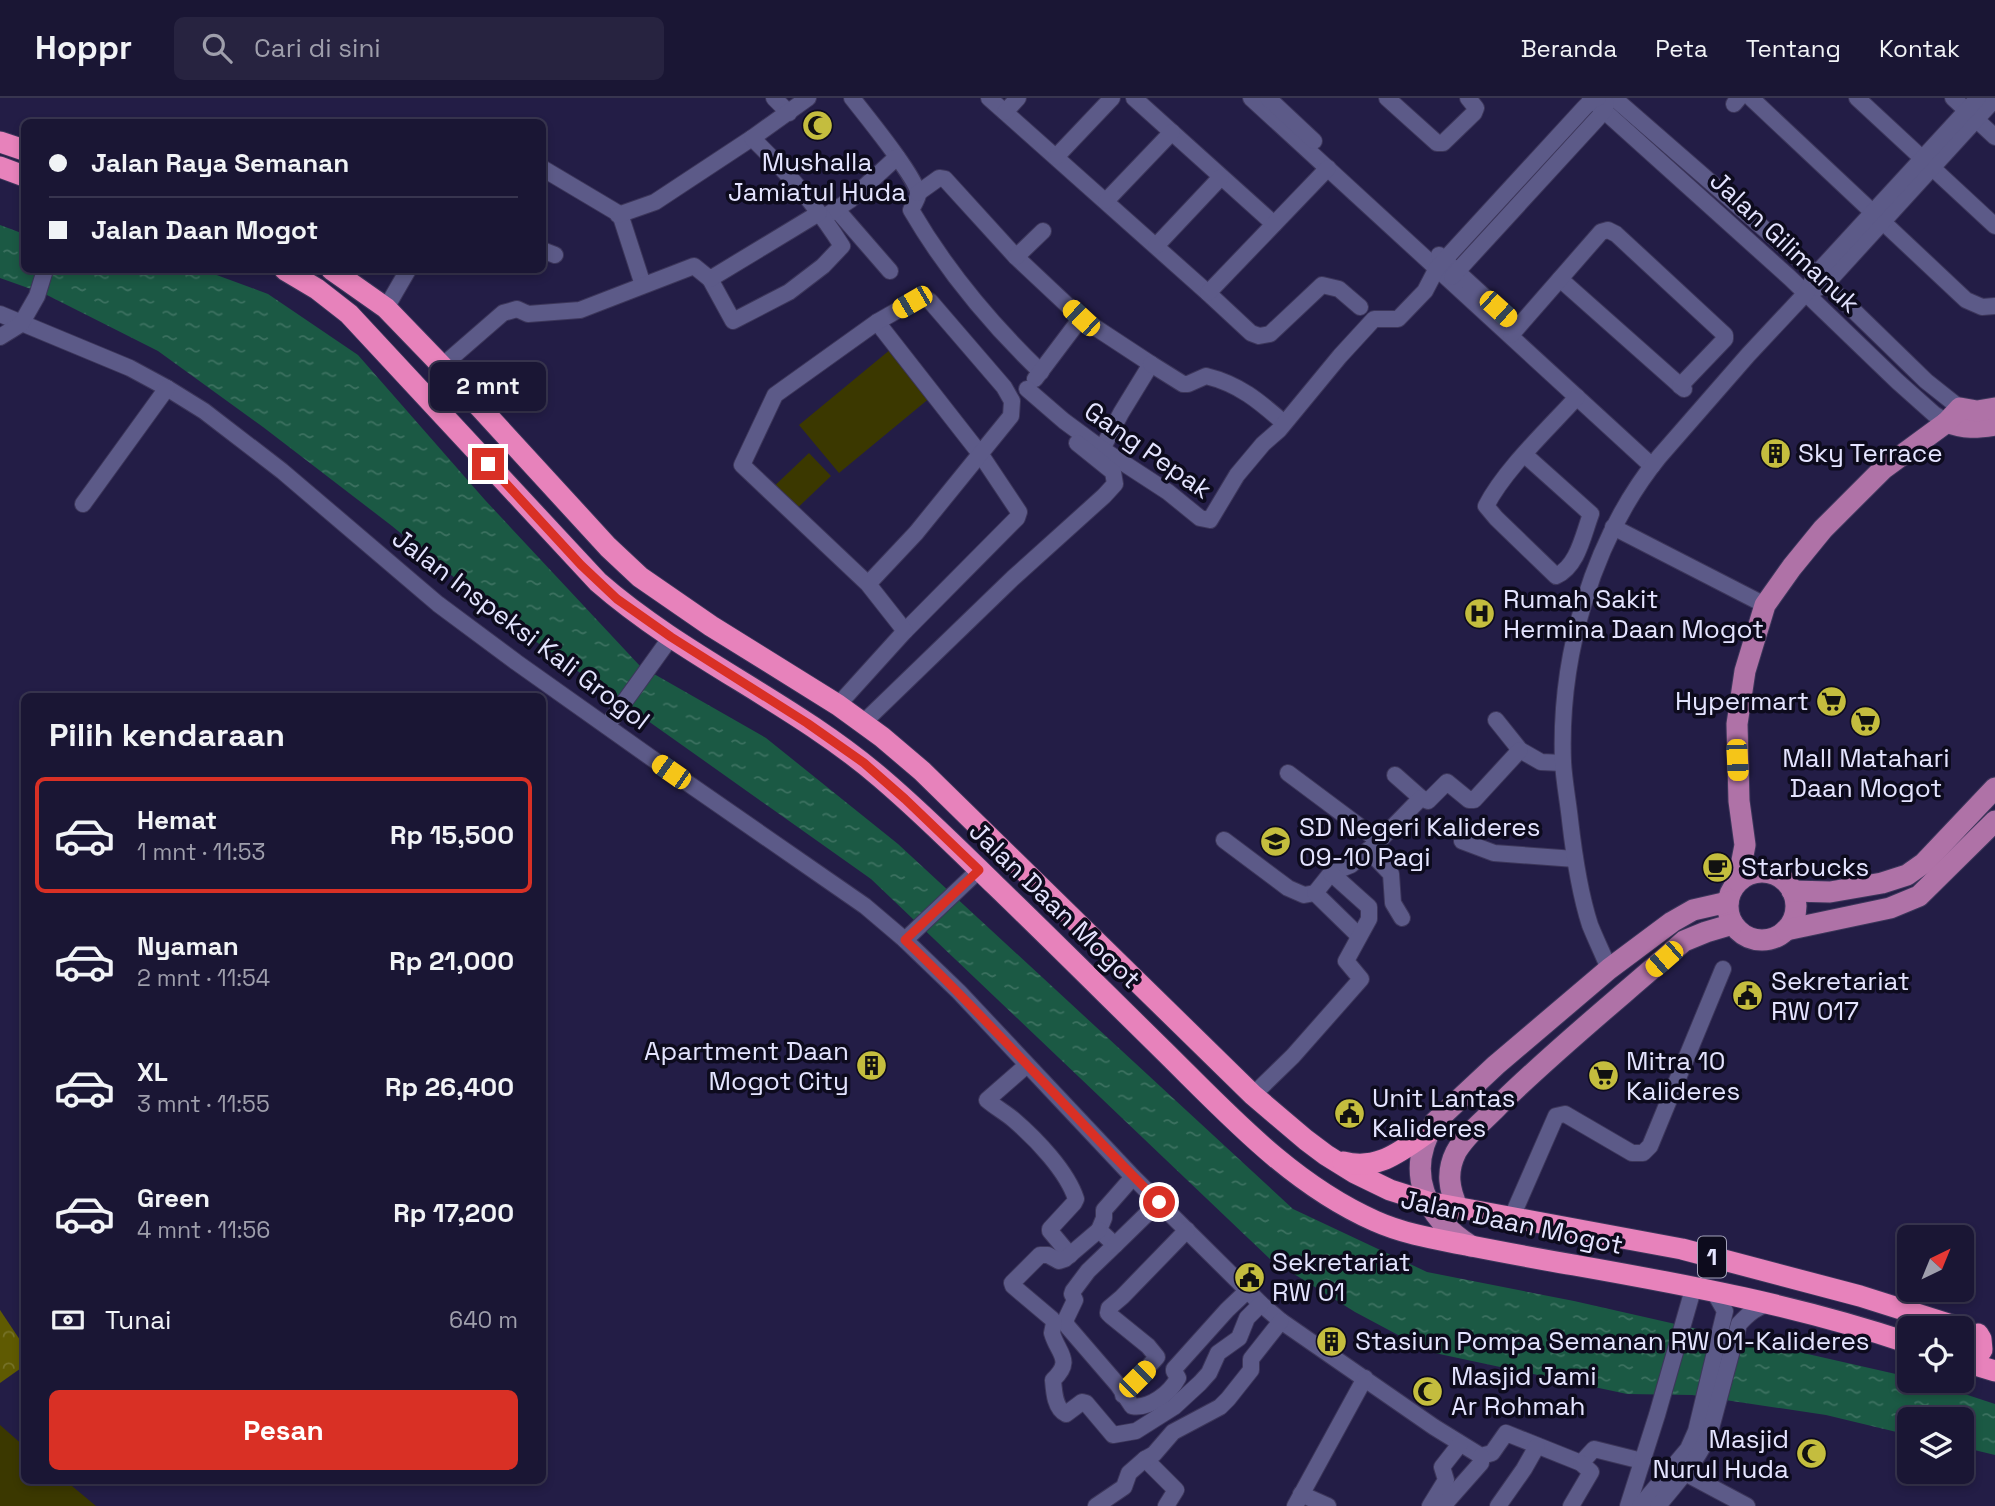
<!DOCTYPE html>
<html lang="id">
<meta charset="utf-8">
<style>
:root{--surface:#1a1634;--page:#272340;--text:#f1f3f6;--muted:#9f9fac;--line:#38354f;--accent:#d93025}
body{margin:0;font-family:"Space Grotesk",sans-serif;background:var(--page);color:var(--text);height:100vh;display:flex;flex-direction:column;font-size:26px;white-space:nowrap}
*{box-sizing:border-box;margin:0}
p{font-size:23px;color:var(--muted)}
.icon{flex:none;width:38px;height:38px;fill:none;stroke:currentColor;stroke-width:2;stroke-linecap:round;stroke-linejoin:round}
.map{position:relative;flex:1;overflow:hidden}
.details{position:absolute;left:21px;top:595px;width:525px;height:791px;display:flex;flex-direction:column;background:var(--surface);border-radius:10px;box-shadow:0 4px 10px #0003,0 0 0 2px var(--line)}
.details>*{flex:none}
.top-card{position:absolute;left:21px;top:21px;width:525px;height:154px;border-radius:10px;box-shadow:0 4px 10px #0003,0 0 0 2px var(--line);display:grid;align-content:center;height:154px;padding:0 28px;background:var(--surface)}
.needle{width:46px;rotate:43deg}
.controls{position:absolute;left:1897px;top:1127px;display:grid;gap:14px}
.controls a{display:grid;place-items:center;width:77px;height:77px;border-radius:10px;background:var(--surface);box-shadow:0 4px 10px #0003,0 0 0 2px var(--line);font-size:35px}
.end{position:absolute;width:32px;height:32px;margin:-16px;border:9px solid #d93025;background:#fff;box-shadow:0 0 0 4px #fff}
.from{border-radius:50%}
.bubble{position:absolute;height:49px;border-radius:10px;background:var(--surface);box-shadow:0 4px 10px #0003,0 0 0 2px var(--line);font-size:23px;font-weight:700;line-height:49px;text-align:center}
.car{position:absolute;width:21px;height:42px;margin:-21px -10px;border-radius:9px;box-shadow:0 0 5px 2px #0007;background:linear-gradient(#f5c518 24%,#345 0 40%,#f5c518 0 76%,#345 0 86%,#f5c518 0)}
.top-card b{display:flex;align-items:center;gap:24px;height:66px;font-size:26px}
.top-card b+b{border-top:2px solid var(--line)}
.top-card i{width:18px;height:18px;background:var(--text)}
ul{padding:0;list-style:none}
li{display:flex;align-items:center;gap:21px;height:116px;margin:0 14px 10px;padding:0 14px;border:4px solid transparent;border-radius:10px}
li div{flex:1}
li b{display:block;font-size:26px}
li em{font-style:normal;font-weight:700}
li.selected{border-color:var(--accent)}
li>.icon{width:63px;height:63px;stroke-width:1.5}
h2{padding:0 28px;font-size:32px;line-height:84px}
.pay{display:flex;align-items:center;gap:18px;height:77px;padding:0 28px;font-size:26px}
.pay p{margin-inline-start:auto}
.action{display:flex;gap:14px;margin-top:auto;padding:14px 28px}
.action a{flex:1;height:80px;border-radius:10px;background:var(--accent);color:#fff;font-size:28px;font-weight:700;line-height:80px;text-align:center}
header{display:flex;align-items:center;gap:42px;box-sizing:border-box;height:98px;padding:0 35px;background:var(--surface);border-bottom:2px solid var(--line)}
header strong{font-size:33px}
nav{display:flex;gap:38px;margin-inline-start:auto;font-size:24px}
.search{width:490px;height:63px;background:var(--page);display:flex;align-items:center;gap:18px;box-sizing:border-box;padding:0 24px;border-radius:10px;color:var(--muted);font-size:26px}
.map>svg:first-child{display:block}
.grass{fill:#3b3800}
.forest{fill:url(#forest-crowns)}
.water{fill:url(#water-ripples)}
.lines{fill:none;stroke-linecap:round;stroke-linejoin:round}
.minor-casing{stroke:#3c365a;stroke-width:18}
.major-casing{stroke:#3c365a;stroke-width:23}
.highway-casing{stroke:#3c365a;stroke-width:23}
.minor{stroke:#5c5a88;stroke-width:16}
.major{stroke:#af72a7;stroke-width:21}
.highway{stroke:#e782bb;stroke-width:21}
.route{stroke:#d93025;stroke-width:9}
.labels{text-anchor:middle;stroke-width:7;stroke-linejoin:round;paint-order:stroke}
.shield{fill:#0d0b1d;stroke:#a4a3bb;stroke-width:2}
.shield-label{font-size:24px;font-weight:bold;fill:#e4e4ff}
.poi-label{font-size:26px;fill:#e4e4ff;stroke:#0d0b1d;text-anchor:start}
.street-label{font-size:26px;fill:#e4e4ff;stroke:#0d0b1d}
</style>
<header>
<strong>Hoppr</strong>
<div class="search"><svg class="icon" aria-label="search" viewBox="0 0 24 24"><circle cx="10" cy="10" r="6"/><path d="M15 15l6 6"/></svg>Cari di sini</div>
<nav><a>Beranda</a><a>Peta</a><a>Tentang</a><a>Kontak</a></nav>
</header>
<div class="map">
<svg width="1995" height="1408" viewBox="0 0 1995 1408">
<defs>
<pattern id="forest-crowns" width="20" height="18" patternUnits="userSpaceOnUse" patternTransform="scale(1.75)"><rect width="20" height="18" fill="#5f5a02"/><path d="M2 6a3 3 0 1 1 6 0M12 15a3 3 0 1 1 6 0" fill="none" stroke="#767228"/></pattern>
<pattern id="water-ripples" width="26" height="14" patternUnits="userSpaceOnUse" patternTransform="scale(1.75)"><rect width="26" height="14" fill="#1b5944"/><path d="M2 4q2-2 4 0t4 0M15 11q2-2 4 0t4 0" fill="none" stroke="#3c7160"/></pattern>
</defs>
<rect width="100%" height="100%" fill="#231d46"/>
<g class="grass">
<polygon points="891,251 931,299 839,375 799,327"/>
<polygon points="809,355 831,378 789,418 767,395"/>
<polygon points="0,1327 24,1348 24,1382 66,1383 96,1408 0,1408"/>
</g>
<polygon class="forest" points="0,1212 24,1248 24,1268 0,1285"/>
<polygon class="water" points="0,127 24,136 24,172 203,172 268,196 358,257 485,402 640,568 766,640 898,746 1293,1111 1427,1174 1574,1203 1909,1279 1909,1283 1925,1283 1995,1306 1995,1357 1962,1349 1962,1321 1909,1321 1909,1337 1826,1317 1692,1297 1627,1296 1430,1254 1355,1214 1270,1161 871,781 507,523 392,428 263,329 158,253 45,196 0,180"/>
<g class="lines">
<defs>
<g id="minor">
<polyline points="774,0 789,15"/>
<path d="M852 0C863 14 920 84 918 97 917 102 913 108 911 112 946 172 991 226 1041 274"/>
<polyline points="989,0 1208,195 1251,235 1259,238 1270,236 1322,187 1339,191 1360,209"/>
<polyline points="1134,0 1274,126"/>
<polyline points="1251,0 1652,368"/>
<polyline points="1268,0 1314,43"/>
<polyline points="1387,0 1437,45 1443,45 1474,15 1476,10 1468,0"/>
<polyline points="1590,0 1790,180 1897,283 1934,316 1947,324"/>
<polyline points="1614,0 1816,176 1926,283 1960,310"/>
<polyline points="1751,0 1966,202 1982,209 1995,208"/>
<polyline points="1857,0 1995,128"/>
<polyline points="1953,0 1995,39"/>
<polyline points="1734,6 1739,0"/>
<polyline points="1005,14 1018,0"/>
<polyline points="1056,59 1112,0"/>
<polyline points="542,70 616,114 621,119 643,187"/>
<polyline points="918,95 939,80 945,81 1016,159 1081,220 1035,281"/>
<polyline points="1106,103 1172,34"/>
<polyline points="837,112 890,173"/>
<polyline points="618,117 655,104 752,40"/>
<polyline points="823,120 850,102 897,59"/>
<polyline points="1156,148 1221,79"/>
<polyline points="542,152 555,157"/>
<polyline points="1439,157 1500,213"/>
<polyline points="1016,159 1043,133"/>
<polyline points="1452,179 1596,22 1604,13 1606,6"/>
<path d="M710 181 733 223 789 194 823 168 842 148C817 108 786 73 752 40L808 0"/>
<polyline points="1560,181 1684,291"/>
<polyline points="1818,190 1826,186 1995,1"/>
<polyline points="1208,195 1328,70"/>
<polyline points="386,210 408,172"/>
<polyline points="0,216 130,270 167,290 204,313 282,373 438,506 516,564 650,659 865,808 905,842 959,894 1133,1079 1261,1206 1281,1223 1434,1329 1481,1358 1492,1355 1506,1335 1581,1365 1594,1351 1642,1363"/>
<polyline points="1081,220 1151,266 1121,315 1102,351"/>
<polyline points="877,224 981,357 1019,414 1017,420 905,533"/>
<polyline points="1511,237 1601,134 1608,132 1616,136 1725,237 1725,241 1680,288"/>
<polyline points="0,239 21,226 37,198 45,172"/>
<path d="M1151 266 1183 286H1188L1206 278C1239 286 1259 303 1284 325"/>
<polyline points="442,268 503,215 517,211 528,216 580,212 694,168 710,181 819,115"/>
<polyline points="1027,291 1064,323 1102,351 1168,394 1200,420 1210,422 1237,377 1263,346 1279,332 1340,258 1374,221 1398,221 1425,193 1437,170 1584,10 1592,2 1598,0"/>
<path d="M1525 357 1591 416C1583 437 1578 468 1556 478L1496 420 1486 408C1505 371 1549 330 1577 299"/>
<polyline points="83,406 167,290"/>
<polyline points="1613,429 1765,507"/>
<polyline points="838,607 905,533 868,486 916,435 1011,318 1012,303 1004,289 930,203 921,199 877,224 775,297 742,367 868,486"/>
<polyline points="1496,622 1520,652 1541,664 1563,665"/>
<polyline points="863,625 1013,480 1104,398 1115,386 1113,374 1077,345"/>
<polyline points="607,628 671,539"/>
<polyline points="1288,675 1379,743"/>
<polyline points="1395,677 1421,700"/>
<polyline points="1224,742 1288,790 1304,797 1315,795"/>
<polyline points="1462,743 1494,755 1575,761"/>
<polyline points="1368,752 1391,776 1393,805 1402,820"/>
<polyline points="1359,838 1315,795 1331,775 1351,767 1379,743 1421,700 1428,703 1447,684 1469,702 1474,702 1520,652"/>
<polyline points="905,842 979,772"/>
<path d="M1609 871C1603 856 1596 842 1590 827 1579 793 1574 757 1570 722 1568 703 1564 683 1563 664 1559 558 1592 442 1659 359L1748 257 1806 195 1816 176 1978 0"/>
<path d="M1027 967 987 1002C995 1009 1006 1015 1014 1022 1036 1041 1067 1073 1076 1101L1074 1105 1050 1131V1133L1070 1157"/>
<polyline points="1253,997 1293,958 1361,881 1346,863 1369,821 1369,809 1331,775"/>
<path d="M1133 1079 1104 1112V1120L1099 1132 1115 1147 1088 1173 1073 1193 1072 1196 1075 1202 1065 1223 1068 1229 1118 1287 1132 1308C1150 1311 1170 1295 1178 1280L1174 1273V1271L1227 1212 1247 1193"/>
<polyline points="1511,1121 1556,1018 1565,1016 1632,1055 1643,1055 1650,1048 1723,871"/>
<path d="M1099 1132 1065 1161 1059 1163 1048 1157H1040L1012 1185 1013 1188 1052 1221 1054 1225 1052 1235C1058 1256 1074 1262 1053 1282 1054 1294 1055 1311 1066 1316L1082 1304 1086 1305 1113 1337 1136 1333 1174 1309 1200 1285 1209 1275 1218 1255 1239 1240 1247 1220 1261 1206"/>
<polyline points="1115,1147 1159,1104"/>
<polyline points="1123,1297 1157,1259 1148,1248 1111,1218 1108,1215 1109,1210 1122,1199 1187,1132"/>
<polyline points="1145,1361 1176,1392 1166,1408"/>
<polyline points="1685,1375 1747,1408"/>
<polyline points="1301,1396 1328,1408"/>
<polyline points="1096,1408 1124,1389 1129,1375 1145,1361 1154,1356 1173,1334 1220,1309 1228,1301 1251,1272 1251,1261 1281,1223"/>
<polyline points="1295,1408 1365,1280"/>
<polyline points="1430,1408 1446,1382 1442,1369 1460,1346"/>
<polyline points="1443,1408 1481,1365 1481,1358"/>
<polyline points="1498,1408 1524,1371 1537,1348"/>
<polyline points="1571,1408 1591,1374 1581,1365"/>
<polyline points="1628,1408 1657,1317 1694,1188"/>
<polyline points="1640,1408 1688,1351 1696,1333 1725,1213 1714,1194"/>
<path d="M1658 1408C1677 1384 1698 1363 1710 1334L1739 1226C1749 1215 1757 1209 1770 1205"/>
</g>
<g id="major">
<path d="M1947 324C1964 331 1977 330 1995 327"/>
<circle cx="1762" cy="808" r="34"/>
<polyline points="1738,783 1745,747 1739,703 1737,626 1745,573 1765,507 1792,469 1823,431 1883,371 1947,324 1960,310 1977,313 1995,310"/>
<polyline points="1792,793 1830,794 1882,785 1907,777 1924,765 1995,690"/>
<polyline points="1786,832 1890,810 1919,798 1995,723"/>
<path d="M1458 1111C1449 1091 1446 1074 1456 1054 1466 1036 1485 1022 1499 1007 1558 949 1623 897 1684 843L1706 834 1733 826"/>
<path d="M1471 1148C1425 1119 1404 1074 1435 1024L1496 967 1609 871 1672 824 1693 812 1728 804"/>
</g>
<g id="highway">
<polyline points="0,44 24,52"/>
<polyline points="0,69 24,78"/>
<path d="M285 172 317 191 349 216 598 484C685 560 794 605 881 680 921 714 958 751 995 787 1052 842 1107 897 1163 952 1228 1016 1291 1086 1375 1123 1404 1136 1435 1141 1466 1147 1502 1154 1538 1161 1574 1167 1687 1187 1800 1208 1909 1245"/>
<polyline points="332,172 386,210 442,268 608,449 640,479 711,528 838,607 882,639 922,673 1253,997 1306,1042 1326,1057 1355,1075 1390,1092 1428,1104 1682,1151 1860,1198 1961,1230"/>
<path d="M1343 1064C1379 1073 1400 1053 1429 1034"/>
<polyline points="1962,1263 1995,1273"/>
<polyline points="1966,1264 1974,1262 1982,1252 1981,1241 1978,1236"/>
</g>
</defs>
<use href="#minor" class="minor-casing"/>
<use href="#major" class="major-casing"/>
<use href="#highway" class="highway-casing"/>
<use href="#minor" class="minor"/>
<use href="#major" class="major"/>
<use href="#highway" class="highway"/>
</g>
<g class="lines">
<path class="route" d="M488 366 581 467 617 501 671 539 807 625 864 665 905 701 979 772 905 842C993 926 1072 1018 1159 1104"/>
</g>
<defs>
<symbol id="mosque-disc" viewBox="-11 -11 22 22"><circle r="9.5" fill="#c4bd3e" stroke="#0d0b1d"/><path d="M3.5-4.9A6 6 0 1 0 3.5 4.9A5 5 0 1 1 3.5-4.9Z" fill="#111"/></symbol>
<symbol id="building-disc" viewBox="-11 -11 22 22"><circle r="9.5" fill="#c4bd3e" stroke="#0d0b1d"/><path d="M-4-6H4V6H1V3H-1V6H-4ZM-2.5-4.3h1.7v1.8h-1.7ZM.8-4.3h1.7v1.8H.8ZM-2.5-1h1.7V.8h-1.7ZM.8-1h1.7V.8H.8Z" fill="#111"/></symbol>
<symbol id="hospital-disc" viewBox="-11 -11 22 22"><circle r="9.5" fill="#c4bd3e" stroke="#0d0b1d"/><path d="M-5-5h3v3.5h4V-5h3V5h-3V1.5h-4V5h-3Z" fill="#111"/></symbol>
<symbol id="supermarket-disc" viewBox="-11 -11 22 22"><circle r="9.5" fill="#c4bd3e" stroke="#0d0b1d"/><path d="M-6-5.5h2.5l.6 2H6L4.5 2H-2.5L-4.4-4H-6ZM-1.5 3.2a1.3 1.3 0 1 0 .1 0ZM3 3.2a1.3 1.3 0 1 0 .1 0Z" fill="#111"/></symbol>
<symbol id="school-disc" viewBox="-11 -11 22 22"><circle r="9.5" fill="#c4bd3e" stroke="#0d0b1d"/><path d="M0-5L7-2L0 1L-7-2ZM-4 1L0 2.5L4 1V4Q0 6-4 4Z" fill="#111"/></symbol>
<symbol id="cafe-disc" viewBox="-11 -11 22 22"><circle r="9.5" fill="#c4bd3e" stroke="#0d0b1d"/><path d="M-5.5-4.5H6V0H3Q3 3.5 0 3.5H-2.5Q-5.5 3.5-5.5 0ZM3-3.2v2h1.7v-2ZM-6 4.5H4V6H-6Z" fill="#111"/></symbol>
<symbol id="civic-disc" viewBox="-11 -11 22 22"><circle r="9.5" fill="#c4bd3e" stroke="#0d0b1d"/><path d="M-.6-6.5H3V-4.5H.6V-3L4-1V1h2V6H-6V1h2V-1L-.6-3ZM-1.2 2.5V6h2.4V2.5Z" fill="#111"/></symbol>
</defs>
<g fill-rule="evenodd">
<use href="#mosque-disc" x="800" y="10" width="35" height="35"/>
<use href="#building-disc" x="1758" y="338" width="35" height="35"/>
<use href="#hospital-disc" x="1462" y="498" width="35" height="35"/>
<use href="#supermarket-disc" x="1814" y="586" width="35" height="35"/>
<use href="#supermarket-disc" x="1848" y="606" width="35" height="35"/>
<use href="#school-disc" x="1258" y="726" width="35" height="35"/>
<use href="#cafe-disc" x="1700" y="752" width="35" height="35"/>
<use href="#civic-disc" x="1730" y="880" width="35" height="35"/>
<use href="#building-disc" x="854" y="950" width="35" height="35"/>
<use href="#supermarket-disc" x="1586" y="960" width="35" height="35"/>
<use href="#civic-disc" x="1332" y="998" width="35" height="35"/>
<use href="#civic-disc" x="1232" y="1162" width="35" height="35"/>
<use href="#building-disc" x="1314" y="1226" width="35" height="35"/>
<use href="#mosque-disc" x="1410" y="1276" width="35" height="35"/>
<use href="#mosque-disc" x="1794" y="1338" width="35" height="35"/>
</g>
<g class="labels">
<rect class="shield" x="1698" y="1138.5" width="28" height="41" rx="5"/>
<g class="shield-label">
<text x="1712" y="1167">1</text>
</g>
<g class="poi-label">
<text x="817" y="73" text-anchor="middle">Mushalla<tspan x="817" dy="30">Jamiatul Huda</tspan></text>
<text x="1798" y="364">Sky Terrace</text>
<text x="1503" y="510">Rumah Sakit<tspan x="1503" dy="30">Hermina Daan Mogot</tspan></text>
<text x="1809" y="612" text-anchor="end">Hypermart</text>
<text x="1866" y="669" text-anchor="middle">Mall Matahari<tspan x="1866" dy="30">Daan Mogot</tspan></text>
<text x="1299" y="738">SD Negeri Kalideres<tspan x="1299" dy="30">09-10 Pagi</tspan></text>
<text x="1741" y="778">Starbucks</text>
<text x="1771" y="892">Sekretariat<tspan x="1771" dy="30">RW 017</tspan></text>
<text x="849" y="962" text-anchor="end">Apartment Daan<tspan x="849" dy="30">Mogot City</tspan></text>
<text x="1626" y="972">Mitra 10<tspan x="1626" dy="30">Kalideres</tspan></text>
<text x="1372" y="1009">Unit Lantas<tspan x="1372" dy="30">Kalideres</tspan></text>
<text x="1272" y="1173">Sekretariat<tspan x="1272" dy="30">RW 01</tspan></text>
<text x="1355" y="1252">Stasiun Pompa Semanan RW 01-Kalideres</text>
<text x="1451" y="1287">Masjid Jami<tspan x="1451" dy="30">Ar Rohmah</tspan></text>
<text x="1789" y="1350" text-anchor="end">Masjid<tspan x="1789" dy="30">Nurul Huda</tspan></text>
</g>
<g class="street-label">
<text transform="translate(1785 144) rotate(43)" y="9">Jalan Gilimanuk</text>
<text transform="translate(1148 352) rotate(35)" y="9">Gang Pepak</text>
<text transform="translate(521 531) rotate(37)" y="9">Jalan Inspeksi Kali Grogol</text>
<text transform="translate(1055 807) rotate(44)" y="9">Jalan Daan Mogot</text>
<text transform="translate(1512 1124) rotate(12)" y="9">Jalan Daan Mogot</text>
</g>
</g>
</svg>
<div class="controls">
<a><svg class="needle" viewBox="-14 -14 28 28"><path d="M0-13l5 13h-10z" fill="#e53935"/><path d="M0 13l5-13h-10z" fill="#9f9fac"/></svg></a>
<a><svg class="icon" aria-label="locate" viewBox="0 0 24 24"><circle cx="12" cy="12" r="6"/><path d="M12 2v4M12 18v4M2 12h4M18 12h4"/></svg></a>
<a><svg class="icon" aria-label="layers" viewBox="0 0 24 24"><path d="M12 4l9 5-9 5-9-5zM3 14l9 5 9-5"/></svg></a>
</div>
<i class="end from" style="left:1159px;top:1104px"></i>
<i class="end" style="left:488px;top:366px"></i>
<div class="bubble" style="left:430px;top:264px;width:116px">2 mnt</div>
<i class="car" style="left:912px;top:204px;rotate:240deg"></i>
<i class="car" style="left:1498px;top:211px;rotate:132deg"></i>
<i class="car" style="left:1081px;top:220px;rotate:313deg"></i>
<i class="car" style="left:1737px;top:662px;rotate:177deg"></i>
<i class="car" style="left:671px;top:674px;rotate:305deg"></i>
<i class="car" style="left:1664px;top:861px;rotate:229deg"></i>
<i class="car" style="left:1137px;top:1281px;rotate:45deg"></i>
<div class="top-card">
<b><i class="from"></i>Jalan Raya Semanan</b>
<b><i></i>Jalan Daan Mogot</b>
</div>
<section class="details">
<h2>Pilih kendaraan</h2>
<ul>
<li class="selected"><svg class="icon" aria-label="car" viewBox="0 0 24 24"><path d="M5 17H2v-5l4-1 3-4h7l3 4 3 1v5h-3M9 17h6M6 11h13"/><circle cx="7" cy="17" r="2"/><circle cx="17" cy="17" r="2"/></svg><div><b>Hemat</b><p>1 mnt · 11:53</p></div><em>Rp 15,500</em></li>
<li><svg class="icon" aria-label="car" viewBox="0 0 24 24"><path d="M5 17H2v-5l4-1 3-4h7l3 4 3 1v5h-3M9 17h6M6 11h13"/><circle cx="7" cy="17" r="2"/><circle cx="17" cy="17" r="2"/></svg><div><b>Nyaman</b><p>2 mnt · 11:54</p></div><em>Rp 21,000</em></li>
<li><svg class="icon" aria-label="car" viewBox="0 0 24 24"><path d="M5 17H2v-5l4-1 3-4h7l3 4 3 1v5h-3M9 17h6M6 11h13"/><circle cx="7" cy="17" r="2"/><circle cx="17" cy="17" r="2"/></svg><div><b>XL</b><p>3 mnt · 11:55</p></div><em>Rp 26,400</em></li>
<li><svg class="icon" aria-label="car" viewBox="0 0 24 24"><path d="M5 17H2v-5l4-1 3-4h7l3 4 3 1v5h-3M9 17h6M6 11h13"/><circle cx="7" cy="17" r="2"/><circle cx="17" cy="17" r="2"/></svg><div><b>Green</b><p>4 mnt · 11:56</p></div><em>Rp 17,200</em></li>
</ul>
<div class="pay"><svg class="icon" aria-label="cash" viewBox="0 0 24 24"><path d="M3 7h18v10H3z"/><circle cx="12" cy="12" r="2"/></svg>Tunai<p>640 m</p></div>
<div class="action"><a>Pesan</a></div>
</section>
</div>
